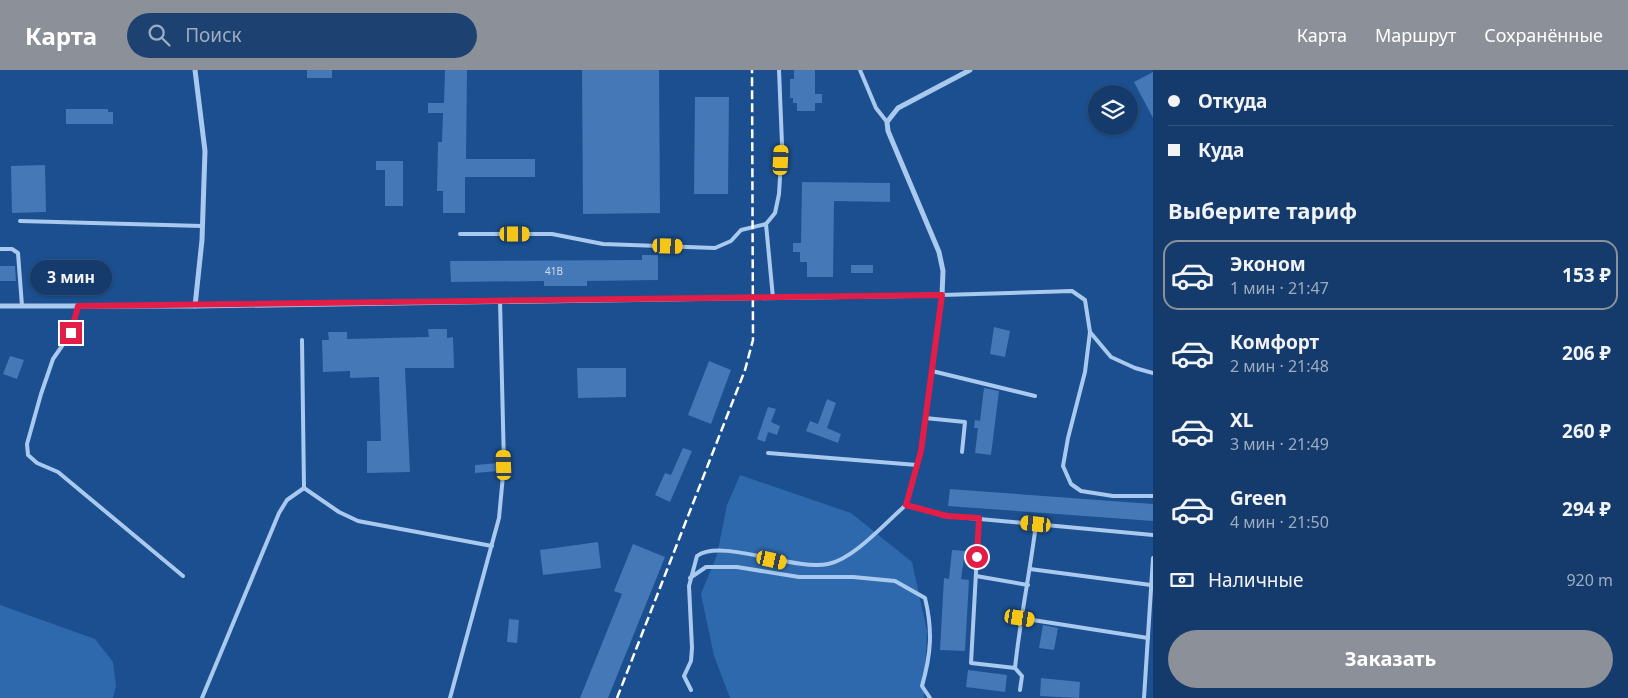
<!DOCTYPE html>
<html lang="ru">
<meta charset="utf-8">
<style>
:root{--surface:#143b6b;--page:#1d4271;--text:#f1f3f6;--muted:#9dadc1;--line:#33557e;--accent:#8c9099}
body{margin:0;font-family:"Noto Sans",sans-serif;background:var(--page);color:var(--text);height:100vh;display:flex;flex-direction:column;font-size:19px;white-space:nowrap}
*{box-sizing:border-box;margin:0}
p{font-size:16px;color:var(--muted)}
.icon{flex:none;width:28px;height:28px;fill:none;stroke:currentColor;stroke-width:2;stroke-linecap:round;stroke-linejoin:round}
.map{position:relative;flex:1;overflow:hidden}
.sheet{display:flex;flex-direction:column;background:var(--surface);width:475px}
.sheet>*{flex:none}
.hud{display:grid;align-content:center;height:110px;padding:0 15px;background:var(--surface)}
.buttons{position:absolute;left:1088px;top:15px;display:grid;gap:10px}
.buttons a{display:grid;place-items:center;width:50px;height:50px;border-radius:50%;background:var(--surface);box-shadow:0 1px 4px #0004,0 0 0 1px var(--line);font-size:25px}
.end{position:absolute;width:22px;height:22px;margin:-11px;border:6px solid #e11d48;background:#fff;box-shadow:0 0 0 2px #fff}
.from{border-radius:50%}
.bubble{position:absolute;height:35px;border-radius:18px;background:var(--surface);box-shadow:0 1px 4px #0004,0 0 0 1px var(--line);font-size:16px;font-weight:700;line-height:35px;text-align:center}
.car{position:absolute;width:15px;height:30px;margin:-15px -8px;border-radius:6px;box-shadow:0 0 4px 1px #0007;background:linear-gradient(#f5c518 24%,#345 0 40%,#f5c518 0 76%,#345 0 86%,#f5c518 0)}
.hud b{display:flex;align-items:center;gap:18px;height:48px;font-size:19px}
.hud b+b{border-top:1px solid var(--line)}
.hud i{width:12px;height:12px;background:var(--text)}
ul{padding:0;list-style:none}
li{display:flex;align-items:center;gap:15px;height:70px;margin:0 10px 8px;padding:0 5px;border:2px solid transparent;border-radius:15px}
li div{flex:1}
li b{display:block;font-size:19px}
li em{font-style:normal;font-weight:700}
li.active{border-color:var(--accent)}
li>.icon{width:45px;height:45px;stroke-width:1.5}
h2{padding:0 15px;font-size:22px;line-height:60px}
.pay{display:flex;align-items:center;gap:12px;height:55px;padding:0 15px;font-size:19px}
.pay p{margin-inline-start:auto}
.cta{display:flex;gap:10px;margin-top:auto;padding:10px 15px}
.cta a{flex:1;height:58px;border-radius:30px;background:var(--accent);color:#fff;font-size:20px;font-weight:700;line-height:58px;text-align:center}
header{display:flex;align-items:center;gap:30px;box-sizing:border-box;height:70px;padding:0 25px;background:var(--accent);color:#fff}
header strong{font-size:24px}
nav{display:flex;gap:28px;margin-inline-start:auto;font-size:18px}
.search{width:350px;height:45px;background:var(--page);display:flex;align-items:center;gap:12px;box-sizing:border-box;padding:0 18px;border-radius:28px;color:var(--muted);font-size:19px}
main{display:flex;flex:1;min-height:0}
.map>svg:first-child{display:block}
.green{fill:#2e69ad}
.building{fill:#4478b7}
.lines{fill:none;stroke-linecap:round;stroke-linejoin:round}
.lane{stroke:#a9c9ee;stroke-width:4}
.street{stroke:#a9c9ee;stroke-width:5}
.rail{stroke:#fff;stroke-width:2.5;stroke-dasharray:9 4;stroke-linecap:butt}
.route{stroke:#e11d48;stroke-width:6}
.labels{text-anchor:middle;stroke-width:4;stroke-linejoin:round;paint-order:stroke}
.number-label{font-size:10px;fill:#d0dded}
</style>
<header>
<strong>Карта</strong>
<div class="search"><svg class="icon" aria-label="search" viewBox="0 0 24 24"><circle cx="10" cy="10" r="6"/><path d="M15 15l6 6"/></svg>Поиск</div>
<nav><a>Карта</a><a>Маршрут</a><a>Сохранённые</a></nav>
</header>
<main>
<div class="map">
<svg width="1153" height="628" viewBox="0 0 1153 628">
<rect width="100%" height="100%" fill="#1b4f8f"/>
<g class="green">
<polygon points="740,405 851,443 912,492 927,561 924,628 730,628 714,586 701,524 717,485 727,435"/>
<polygon points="0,535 95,569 113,592 116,616 113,628 0,628"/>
</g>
<g class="building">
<rect x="307" y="0" width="25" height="8"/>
<polygon points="445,0 467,0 466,89 535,89 535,107 465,107 465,143 443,143 443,121 437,121 438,72 442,72 443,43 428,43 428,33 444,33"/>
<polygon points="582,0 659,0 660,143 583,144"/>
<polygon points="794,0 815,0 815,24 822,24 822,33 815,33 815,41 797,41 797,33 793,33 793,28 790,28 790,9 794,9"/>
<polygon points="1153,2 1153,48 1134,12"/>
<polygon points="695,27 729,27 728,124 694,124"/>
<polygon points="66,39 108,39 108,42 113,42 113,54 66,54"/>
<polygon points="376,91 403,91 403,136 385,136 385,100 376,100"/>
<polygon points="45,95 46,142 12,143 11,96"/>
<polygon points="802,112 890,113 890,132 834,131 833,207 807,207 807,192 800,192 800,182 793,182 793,173 801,173"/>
<polygon points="642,185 658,185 658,210 587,211 587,216 544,216 544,211 451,212 450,191 642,190"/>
<rect x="851" y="195" width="22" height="8"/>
<polygon points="0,196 15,196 16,211 0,211"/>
<polygon points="994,257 1010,261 1005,287 990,284"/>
<polygon points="428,259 447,259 447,268 453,267 454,298 405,298 410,402 367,403 367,371 381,371 379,307 350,308 350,301 323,302 322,270 329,270 328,262 347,262 347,269 429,267"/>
<polygon points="10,286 24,290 17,309 3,304"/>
<polygon points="709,291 731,300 711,354 688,345"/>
<polygon points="577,298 626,298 626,327 578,328"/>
<polygon points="984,318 999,321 991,385 975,383 978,358 974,358 975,350 980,351"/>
<polygon points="827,329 836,333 827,358 841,364 838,373 806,361 810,351 818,354"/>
<polygon points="768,337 776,339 771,352 780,356 777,365 768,362 765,372 757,369"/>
<polygon points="683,378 692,381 670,432 655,425 665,403 671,405"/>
<polygon points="499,393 499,401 475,403 475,395"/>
<polygon points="950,419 1153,434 1153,451 948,436"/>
<polygon points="598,472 601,498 543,505 540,480"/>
<polygon points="633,474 665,487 608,628 580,628 622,524 614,521"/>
<polygon points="952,480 965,481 961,509 969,510 965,581 940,580 944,508 949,509"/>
<polygon points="509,549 519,550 517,573 507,572"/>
<polygon points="1043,555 1058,558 1054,580 1039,578"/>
<polygon points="968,600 1007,605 1005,622 966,617"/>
<polygon points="1041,608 1080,612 1079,628 1040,626"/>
</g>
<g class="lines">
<g class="lane">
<polyline points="860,0 876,38 887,52"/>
<polyline points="20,151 202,156"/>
<polyline points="766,154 773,228"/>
<polyline points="460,164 552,164 603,174 715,178 731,171 741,160 766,154 775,143 779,124 782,74 779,0"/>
<polyline points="0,179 12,179 18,183 22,236"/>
<polyline points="78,236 71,263 53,289 41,324 27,374 28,385 37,393 58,402 183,506"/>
<polyline points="1090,262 1111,287 1135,298 1153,303"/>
<polyline points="302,270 304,418 339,442 358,451 492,476"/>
<polyline points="932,301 1035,326"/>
<polyline points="925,348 965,352 962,382"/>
<polyline points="768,383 917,395"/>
<polyline points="1153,426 1113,426 1081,421 1071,414 1063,396 1068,368 1085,302 1090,262 1085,230 1072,221 942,225 921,381 906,435 947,446 1153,465"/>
<path d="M979 448 971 593 1015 598C1020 550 1030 502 1036 454"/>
<polyline points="1030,499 1151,515"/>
<polyline points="976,506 1028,515"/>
<path d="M690 508 706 497H737L799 507H853L895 511 925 528C933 561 931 584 922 616L930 628"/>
<polyline points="1020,548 1148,568"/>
<polyline points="1015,598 1022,606 1020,620"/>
<path d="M691 620 684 606 691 591 692 578 689 516 697 486C721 468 793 501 828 494 854 489 886 452 906 435"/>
<polyline points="202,628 279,443 287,430 304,418"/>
<polyline points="450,628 499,448 504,395 500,230"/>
<polyline points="1144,628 1153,488"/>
</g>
<g class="street">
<polyline points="0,236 195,236 942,225 943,201 939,182 888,61 887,52 898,38 970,0"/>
<polyline points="195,236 202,170 205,81 195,0"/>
</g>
<polyline class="rail" points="617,628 745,300 753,270 752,0"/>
</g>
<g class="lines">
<polyline class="route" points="71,263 78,236 942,225 921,381 906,435 947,446 979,448 977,487"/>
</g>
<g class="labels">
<g class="number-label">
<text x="554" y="205">41В</text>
</g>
</g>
</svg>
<div class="buttons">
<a><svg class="icon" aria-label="layers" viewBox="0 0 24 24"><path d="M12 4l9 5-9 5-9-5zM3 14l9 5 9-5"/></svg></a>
</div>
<i class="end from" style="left:977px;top:487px"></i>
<i class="end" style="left:71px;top:263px"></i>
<div class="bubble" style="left:30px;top:190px;width:82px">3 мин</div>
<i class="car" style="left:781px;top:90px;rotate:3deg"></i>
<i class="car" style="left:515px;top:164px;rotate:90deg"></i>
<i class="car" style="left:668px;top:176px;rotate:92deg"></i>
<i class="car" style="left:504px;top:395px;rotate:358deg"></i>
<i class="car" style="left:1036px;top:454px;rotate:276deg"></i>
<i class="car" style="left:772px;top:490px;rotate:103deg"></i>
<i class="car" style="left:1020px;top:548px;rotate:99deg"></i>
</div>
<section class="sheet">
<div class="hud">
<b><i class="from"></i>Откуда</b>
<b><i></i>Куда</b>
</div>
<h2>Выберите тариф</h2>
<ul>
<li class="active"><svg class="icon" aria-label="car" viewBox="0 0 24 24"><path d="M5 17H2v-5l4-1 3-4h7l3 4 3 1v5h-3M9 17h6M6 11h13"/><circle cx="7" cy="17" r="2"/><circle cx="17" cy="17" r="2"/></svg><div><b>Эконом</b><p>1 мин · 21:47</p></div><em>153 ₽</em></li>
<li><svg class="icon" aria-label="car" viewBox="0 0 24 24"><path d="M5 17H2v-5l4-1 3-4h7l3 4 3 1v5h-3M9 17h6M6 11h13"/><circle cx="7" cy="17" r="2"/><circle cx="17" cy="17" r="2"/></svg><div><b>Комфорт</b><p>2 мин · 21:48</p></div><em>206 ₽</em></li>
<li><svg class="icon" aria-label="car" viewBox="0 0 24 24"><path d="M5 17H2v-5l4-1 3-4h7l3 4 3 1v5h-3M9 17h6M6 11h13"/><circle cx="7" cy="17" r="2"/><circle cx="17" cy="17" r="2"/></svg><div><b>XL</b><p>3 мин · 21:49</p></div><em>260 ₽</em></li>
<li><svg class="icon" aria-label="car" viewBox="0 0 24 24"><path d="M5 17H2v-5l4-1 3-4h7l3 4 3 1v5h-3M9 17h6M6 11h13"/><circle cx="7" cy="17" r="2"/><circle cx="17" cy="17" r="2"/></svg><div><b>Green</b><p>4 мин · 21:50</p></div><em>294 ₽</em></li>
</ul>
<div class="pay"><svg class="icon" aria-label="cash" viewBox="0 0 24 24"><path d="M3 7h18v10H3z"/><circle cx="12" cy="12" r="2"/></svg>Наличные<p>920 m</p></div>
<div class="cta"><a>Заказать</a></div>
</section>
</main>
